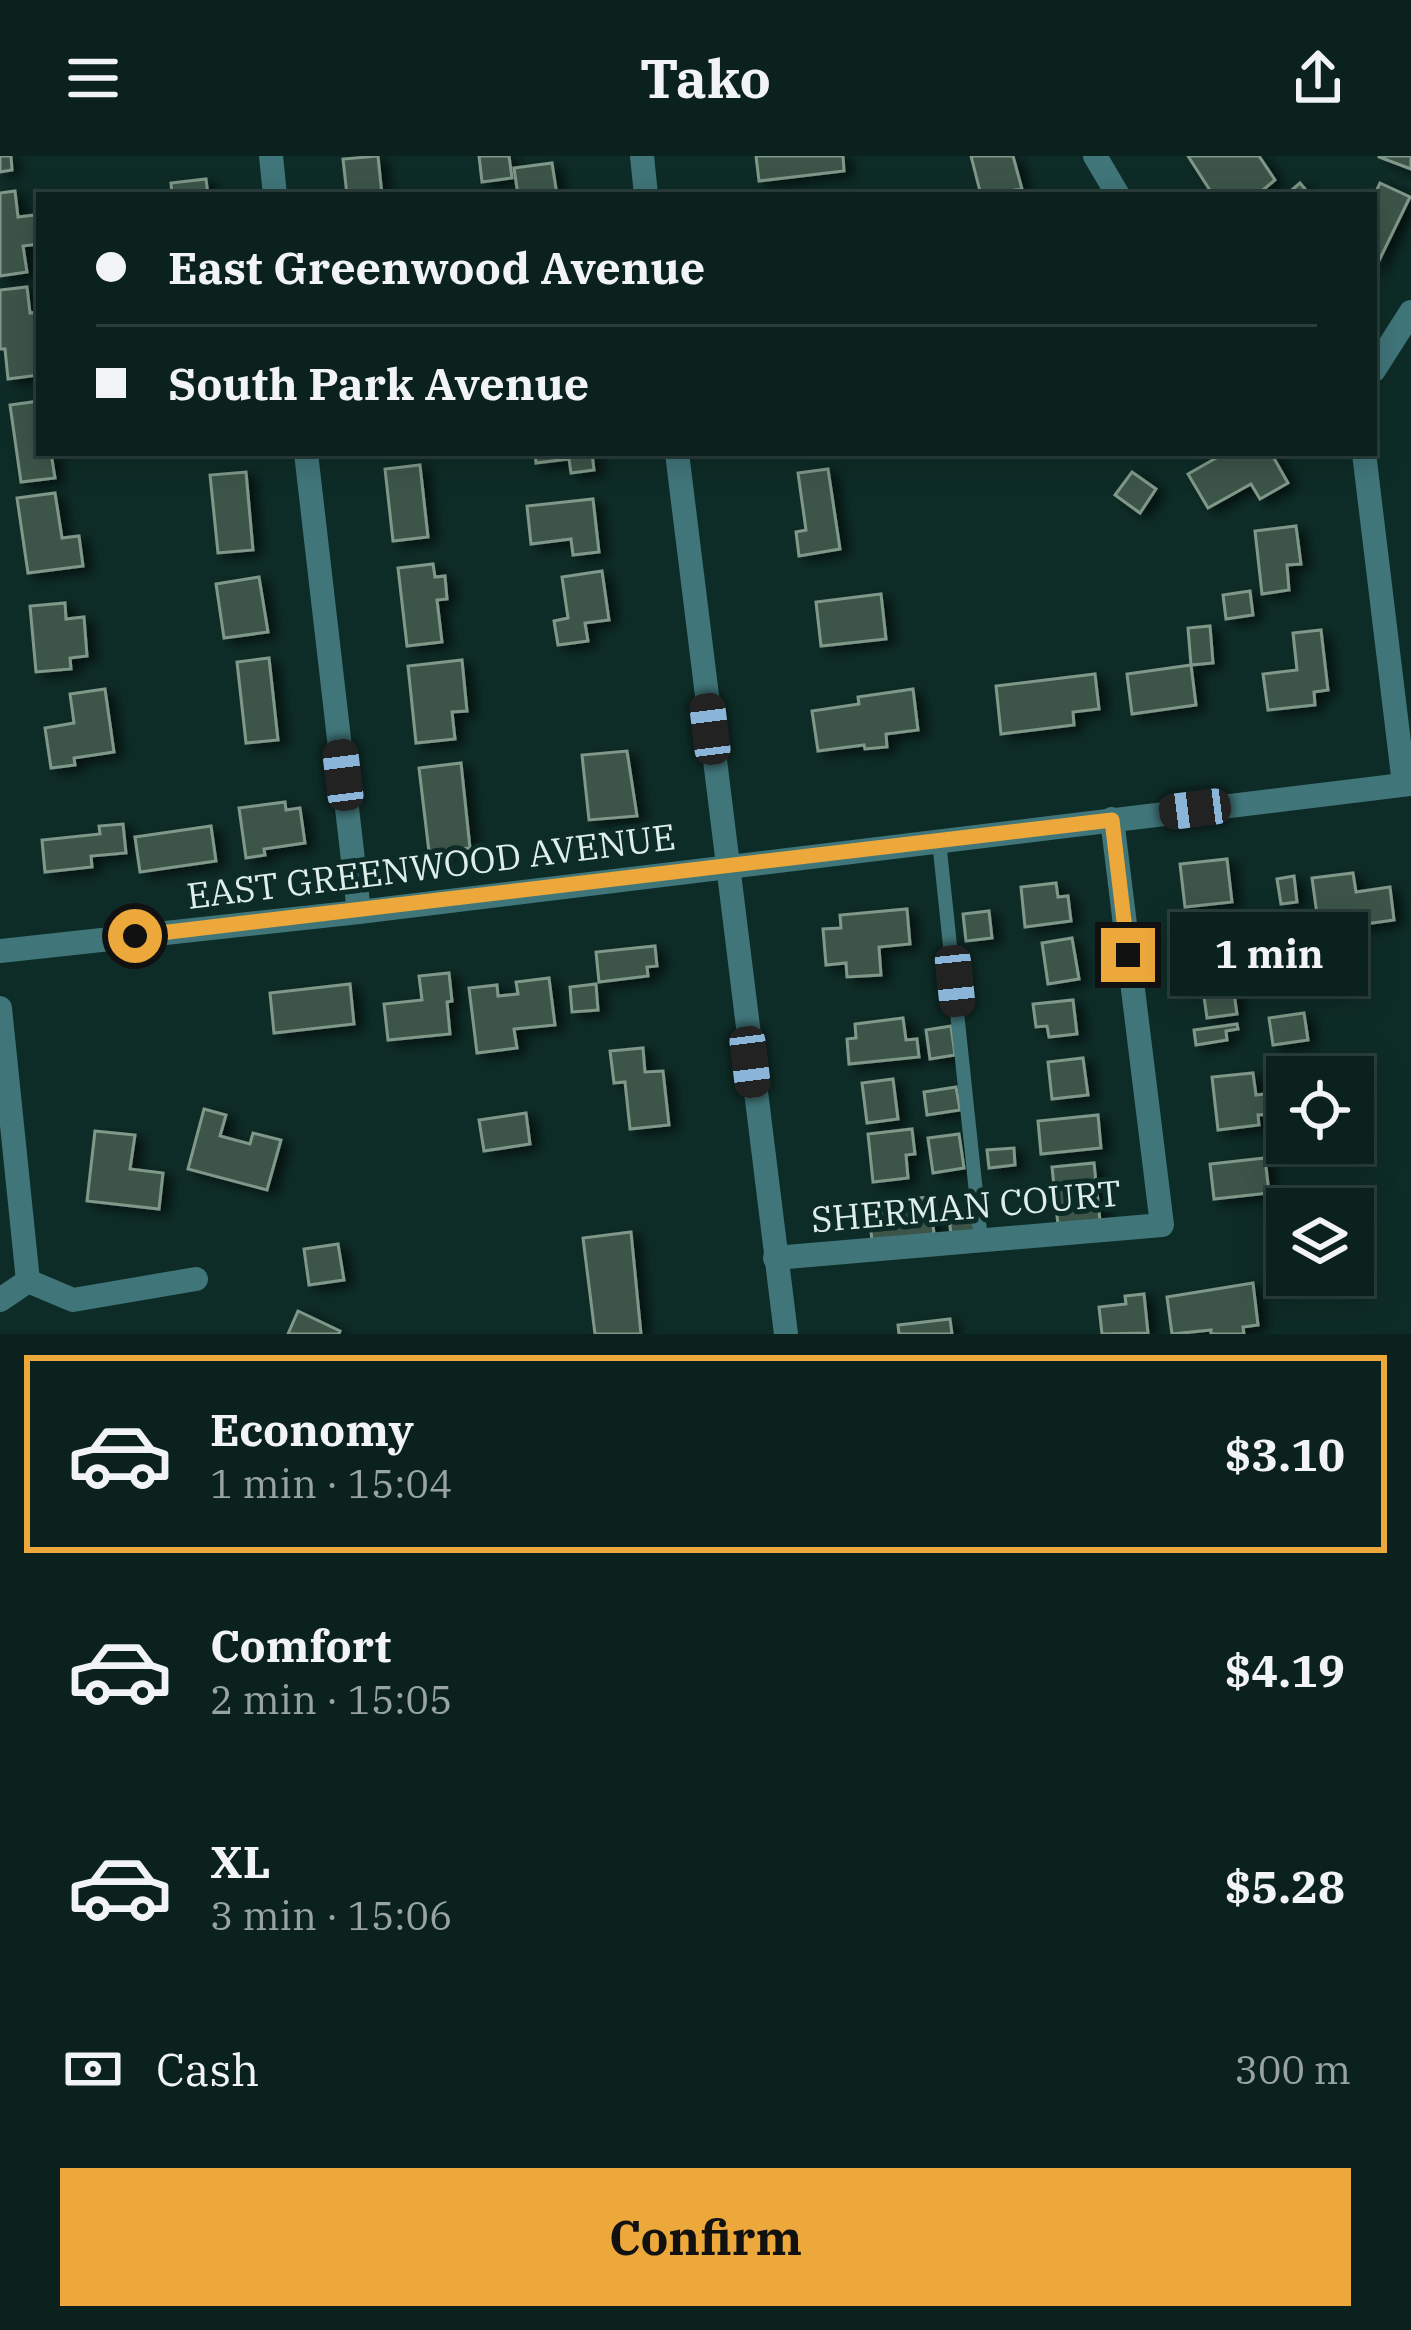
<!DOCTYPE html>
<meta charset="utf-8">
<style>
:root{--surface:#0a211d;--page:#182e2a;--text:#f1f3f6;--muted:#99a3a4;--line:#2a3e3b;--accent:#eda83b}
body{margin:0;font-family:"IBM Plex Serif",serif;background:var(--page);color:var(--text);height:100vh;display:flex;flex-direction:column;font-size:45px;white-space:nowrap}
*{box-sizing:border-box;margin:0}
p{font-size:39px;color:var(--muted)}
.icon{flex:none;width:66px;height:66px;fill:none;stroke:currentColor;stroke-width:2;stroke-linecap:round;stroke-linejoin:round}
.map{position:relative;height:1178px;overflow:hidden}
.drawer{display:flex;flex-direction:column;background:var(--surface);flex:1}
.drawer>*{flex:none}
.top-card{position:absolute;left:36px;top:36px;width:1341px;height:264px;border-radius:0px;box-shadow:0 6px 30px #0003,0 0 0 3px var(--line);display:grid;align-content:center;height:264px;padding:0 60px;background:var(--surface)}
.controls{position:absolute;left:1266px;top:900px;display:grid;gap:24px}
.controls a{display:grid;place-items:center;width:108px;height:108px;border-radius:0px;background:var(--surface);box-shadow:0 6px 30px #0003,0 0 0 3px var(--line);font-size:60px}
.end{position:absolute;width:54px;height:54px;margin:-27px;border:15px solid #eda83b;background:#111;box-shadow:0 0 0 6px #111}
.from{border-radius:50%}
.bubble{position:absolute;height:84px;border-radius:0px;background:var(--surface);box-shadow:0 6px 30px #0003,0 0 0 3px var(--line);font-size:39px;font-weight:800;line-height:84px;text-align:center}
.car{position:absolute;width:36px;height:72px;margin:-36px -18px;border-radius:15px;box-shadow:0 0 9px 3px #0007;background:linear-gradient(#222 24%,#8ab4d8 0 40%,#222 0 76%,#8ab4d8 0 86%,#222 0)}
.top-card b{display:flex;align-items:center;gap:42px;height:114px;font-size:45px}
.top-card b+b{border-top:3px solid var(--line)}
.top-card i{width:30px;height:30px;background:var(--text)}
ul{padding:21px 0 0;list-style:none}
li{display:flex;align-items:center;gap:36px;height:198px;margin:0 24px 18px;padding:0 36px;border:6px solid transparent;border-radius:0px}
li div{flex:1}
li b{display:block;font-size:45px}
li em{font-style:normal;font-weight:800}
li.active{border-color:var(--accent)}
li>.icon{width:108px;height:108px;stroke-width:1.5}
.pay{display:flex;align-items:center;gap:30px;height:132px;padding:0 60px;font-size:45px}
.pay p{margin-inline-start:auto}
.action{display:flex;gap:24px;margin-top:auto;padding:24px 60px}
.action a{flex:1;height:138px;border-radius:0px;background:var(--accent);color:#111;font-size:48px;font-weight:800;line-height:138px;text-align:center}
header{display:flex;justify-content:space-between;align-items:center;height:156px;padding:0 60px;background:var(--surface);font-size:54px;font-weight:800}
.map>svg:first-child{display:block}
.building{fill:#3e5548;stroke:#7f9889;stroke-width:3;filter:url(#shadow)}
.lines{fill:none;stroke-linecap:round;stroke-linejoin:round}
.service{stroke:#40767a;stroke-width:14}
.minor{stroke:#40767a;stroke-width:24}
.tertiary{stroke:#40767a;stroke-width:24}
.route{stroke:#eda83b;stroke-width:15}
.labels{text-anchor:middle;stroke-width:10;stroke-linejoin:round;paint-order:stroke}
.street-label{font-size:36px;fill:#deefeb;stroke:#0e2c27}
</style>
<header><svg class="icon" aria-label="menu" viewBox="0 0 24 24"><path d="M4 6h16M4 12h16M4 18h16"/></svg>Tako<svg class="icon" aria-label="share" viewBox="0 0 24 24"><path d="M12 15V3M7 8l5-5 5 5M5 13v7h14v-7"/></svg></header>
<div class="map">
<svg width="1411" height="1178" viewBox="0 0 1411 1178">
<defs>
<filter id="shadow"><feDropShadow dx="8" dy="4.5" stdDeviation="6" flood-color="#0009"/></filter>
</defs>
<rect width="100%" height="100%" fill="#0e2c27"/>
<g class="building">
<polygon points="0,0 11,0 12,14 0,16"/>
<polygon points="378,0 382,39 347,39 343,3"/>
<polygon points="479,0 509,0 512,22 482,26"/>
<polygon points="756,0 843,0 844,15 759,25"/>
<polygon points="971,0 1013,0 1022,33 981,39"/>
<polygon points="1188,0 1259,0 1275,24 1257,39 1213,39"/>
<polygon points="1411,0 1411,13 1379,1 1379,0"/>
<polygon points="552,7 557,39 518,39 514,12"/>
<polygon points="206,23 208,39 172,39 171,27"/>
<polygon points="1300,27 1310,39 1286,39"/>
<polygon points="1380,27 1410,41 1374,115 1374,40"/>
<polygon points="15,35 18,61 35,59 39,88 23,90 27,116 0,120 0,37"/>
<polygon points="27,131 30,157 39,156 39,219 8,223 5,193 0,193 0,134"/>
<polygon points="39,245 39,297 51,297 55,322 21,326 10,249"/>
<polygon points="535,297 592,297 594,314 571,317 569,303 536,307"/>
<polygon points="1225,297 1271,297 1288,327 1260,343 1251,328 1208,352 1188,318"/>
<polygon points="420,309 428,381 393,385 385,313"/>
<polygon points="828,313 840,393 799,400 796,376 806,374 798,317"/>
<polygon points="246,316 253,394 218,397 210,319"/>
<polygon points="1132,316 1156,333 1140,357 1115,339"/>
<polygon points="55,337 62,382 79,380 83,410 28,417 17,342"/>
<polygon points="593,343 599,396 573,399 571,383 531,388 527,350"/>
<polygon points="1296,370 1301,408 1287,409 1289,434 1262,438 1255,375"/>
<polygon points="433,408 435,421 445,420 447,443 437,444 442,486 407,490 398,412"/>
<polygon points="602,415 609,464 585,467 588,485 558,489 554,465 568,462 562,421"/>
<polygon points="259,421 268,476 224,482 216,428"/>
<polygon points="1250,435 1253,459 1226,463 1223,439"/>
<polygon points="881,438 886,483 821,490 816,446"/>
<polygon points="65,447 66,463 84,461 87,500 70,502 71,513 36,516 30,450"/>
<polygon points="1210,470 1213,507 1191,509 1188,472"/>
<polygon points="1321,474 1328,534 1314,536 1315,549 1268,554 1263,518 1297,514 1293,477"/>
<polygon points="269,502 278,584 246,587 237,506"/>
<polygon points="462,504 467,555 452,556 455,583 416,587 408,510"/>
<polygon points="1191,509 1196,549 1132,558 1127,518"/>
<polygon points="1095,518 1099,553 1073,556 1074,569 1001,578 996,530"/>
<polygon points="105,533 114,596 74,602 75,609 51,612 45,572 74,567 70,538"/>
<polygon points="913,533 918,574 886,578 887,591 865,593 864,589 818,595 812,555 859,548 858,541"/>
<polygon points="627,595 637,660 589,664 582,599"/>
<polygon points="461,607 470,692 429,696 419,612"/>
<polygon points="285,646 286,654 300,652 305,687 264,693 265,699 246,702 239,652"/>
<polygon points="123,668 126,697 91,700 92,711 45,716 42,684 100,678 99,670"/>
<polygon points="211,670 216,705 140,716 135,681"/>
<polygon points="1227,703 1232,746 1185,751 1180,708"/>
<polygon points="1353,717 1356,736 1390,731 1394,764 1351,770 1352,775 1330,778 1328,764 1318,766 1312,722"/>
<polygon points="1294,720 1297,746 1281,748 1277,723"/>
<polygon points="1056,727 1058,741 1068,740 1071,765 1025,771 1021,731"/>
<polygon points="907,753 910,788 879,791 881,819 847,821 846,807 826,809 823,773 841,772 840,759"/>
<polygon points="989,755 992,782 966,785 963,758"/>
<polygon points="1240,768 1243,801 1192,806 1188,773"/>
<polygon points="1072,782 1079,823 1048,828 1042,787"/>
<polygon points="655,790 657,810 647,811 648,820 599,826 596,796"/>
<polygon points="1267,793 1269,807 1246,810 1244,797"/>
<polygon points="449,817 452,845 447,846 450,878 388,884 384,848 422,844 419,820"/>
<polygon points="549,822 555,869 514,873 517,892 477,897 469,832 497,829 498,840 518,838 516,826"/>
<polygon points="1232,823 1237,858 1207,862 1202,827"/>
<polygon points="350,828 354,868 274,877 270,837"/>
<polygon points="596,828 598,854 572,856 570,831"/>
<polygon points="1073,844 1077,878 1049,881 1047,870 1036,871 1033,848"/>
<polygon points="1304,857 1308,884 1273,889 1269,862"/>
<polygon points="903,862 906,884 917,883 919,901 849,908 847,883 856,882 855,868"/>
<polygon points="1237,868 1238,873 1226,875 1227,884 1196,889 1194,874"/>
<polygon points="951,870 955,899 930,903 926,874"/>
<polygon points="643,892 645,916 663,915 669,969 630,973 625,926 614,927 610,895"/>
<polygon points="1083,902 1088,939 1052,943 1048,906"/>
<polygon points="1253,917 1256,939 1273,937 1276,958 1258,959 1259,969 1218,974 1212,921"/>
<polygon points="893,923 898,963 867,967 862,927"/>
<polygon points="956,931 960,954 927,959 924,936"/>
<polygon points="204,953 226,959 220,980 250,988 253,977 281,984 267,1034 188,1013"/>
<polygon points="526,957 530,988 484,995 479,964"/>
<polygon points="1098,959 1101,992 1041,998 1038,965"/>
<polygon points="912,973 915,998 906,999 908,1022 873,1026 868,978"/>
<polygon points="95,975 135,979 130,1013 163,1017 159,1053 87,1045"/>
<polygon points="959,978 964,1012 933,1017 928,982"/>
<polygon points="1014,992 1015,1009 989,1012 987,994"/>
<polygon points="1265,1002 1269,1037 1214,1043 1210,1008"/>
<polygon points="1094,1007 1100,1065 1058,1069 1052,1011"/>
<polygon points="930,1041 934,1078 872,1085 868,1047"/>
<polygon points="973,1059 976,1083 952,1086 949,1062"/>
<polygon points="631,1076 641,1178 595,1178 583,1082"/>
<polygon points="338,1088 344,1124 309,1129 304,1093"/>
<polygon points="1253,1127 1258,1169 1243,1171 1244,1178 1211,1178 1211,1174 1172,1178 1167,1141"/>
<polygon points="1144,1138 1148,1177 1102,1178 1099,1151 1126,1148 1125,1140"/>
<polygon points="298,1155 340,1175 339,1178 288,1178"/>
<polygon points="950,1163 952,1178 899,1178 898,1169"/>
</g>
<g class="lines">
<polyline class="service" points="939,685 981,1084"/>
<g class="minor">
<polyline points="271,0 275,39"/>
<polyline points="1095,0 1118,39"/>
<polyline points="1374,214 1411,156"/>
<polyline points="306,297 359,756"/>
<polyline points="1364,297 1404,628"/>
<polyline points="0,795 359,756 1411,628"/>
<polyline points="0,852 28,1125"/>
<polyline points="775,1102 1162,1069 1112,663"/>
<polyline points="28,1125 73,1144 196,1123"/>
<polyline points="0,1144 28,1125"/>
</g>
<g class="tertiary">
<polyline points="642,0 646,39"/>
<polyline points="677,297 786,1178"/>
</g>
</g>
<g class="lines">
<polyline class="route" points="135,780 1112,664 1128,799"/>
</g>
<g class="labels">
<g class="street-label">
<text transform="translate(431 710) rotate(-7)" y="13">EAST GREENWOOD AVENUE</text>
<text transform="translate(966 1050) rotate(-5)" y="13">SHERMAN COURT</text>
</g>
</g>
</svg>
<div class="controls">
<a><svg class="icon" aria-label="locate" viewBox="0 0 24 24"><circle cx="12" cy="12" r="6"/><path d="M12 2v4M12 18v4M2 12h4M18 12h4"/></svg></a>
<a><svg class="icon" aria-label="layers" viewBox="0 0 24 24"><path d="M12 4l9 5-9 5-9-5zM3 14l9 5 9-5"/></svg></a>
</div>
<i class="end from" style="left:135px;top:780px"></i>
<i class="end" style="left:1128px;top:799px"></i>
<div class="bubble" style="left:1170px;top:756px;width:198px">1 min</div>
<i class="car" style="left:710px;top:573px;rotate:353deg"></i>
<i class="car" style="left:343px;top:619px;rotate:353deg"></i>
<i class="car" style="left:1195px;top:653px;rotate:263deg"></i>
<i class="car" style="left:955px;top:825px;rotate:174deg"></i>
<i class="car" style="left:750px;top:906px;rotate:173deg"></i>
<div class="top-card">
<b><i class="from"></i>East Greenwood Avenue</b>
<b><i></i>South Park Avenue</b>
</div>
</div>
<section class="drawer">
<ul>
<li class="active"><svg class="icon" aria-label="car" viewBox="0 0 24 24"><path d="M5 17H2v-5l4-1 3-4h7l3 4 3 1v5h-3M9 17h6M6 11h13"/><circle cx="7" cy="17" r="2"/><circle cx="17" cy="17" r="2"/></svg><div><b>Economy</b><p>1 min · 15:04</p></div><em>$3.10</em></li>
<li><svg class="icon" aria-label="car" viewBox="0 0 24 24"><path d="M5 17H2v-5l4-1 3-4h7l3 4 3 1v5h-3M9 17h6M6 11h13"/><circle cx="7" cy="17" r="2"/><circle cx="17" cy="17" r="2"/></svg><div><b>Comfort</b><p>2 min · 15:05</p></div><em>$4.19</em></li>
<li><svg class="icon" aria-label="car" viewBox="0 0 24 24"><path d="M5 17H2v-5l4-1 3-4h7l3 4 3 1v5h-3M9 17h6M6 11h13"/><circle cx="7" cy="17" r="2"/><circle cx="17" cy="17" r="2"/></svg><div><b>XL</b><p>3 min · 15:06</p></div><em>$5.28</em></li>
</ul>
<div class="pay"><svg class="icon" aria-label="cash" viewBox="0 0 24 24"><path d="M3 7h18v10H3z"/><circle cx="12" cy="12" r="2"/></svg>Cash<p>300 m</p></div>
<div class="action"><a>Confirm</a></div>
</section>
